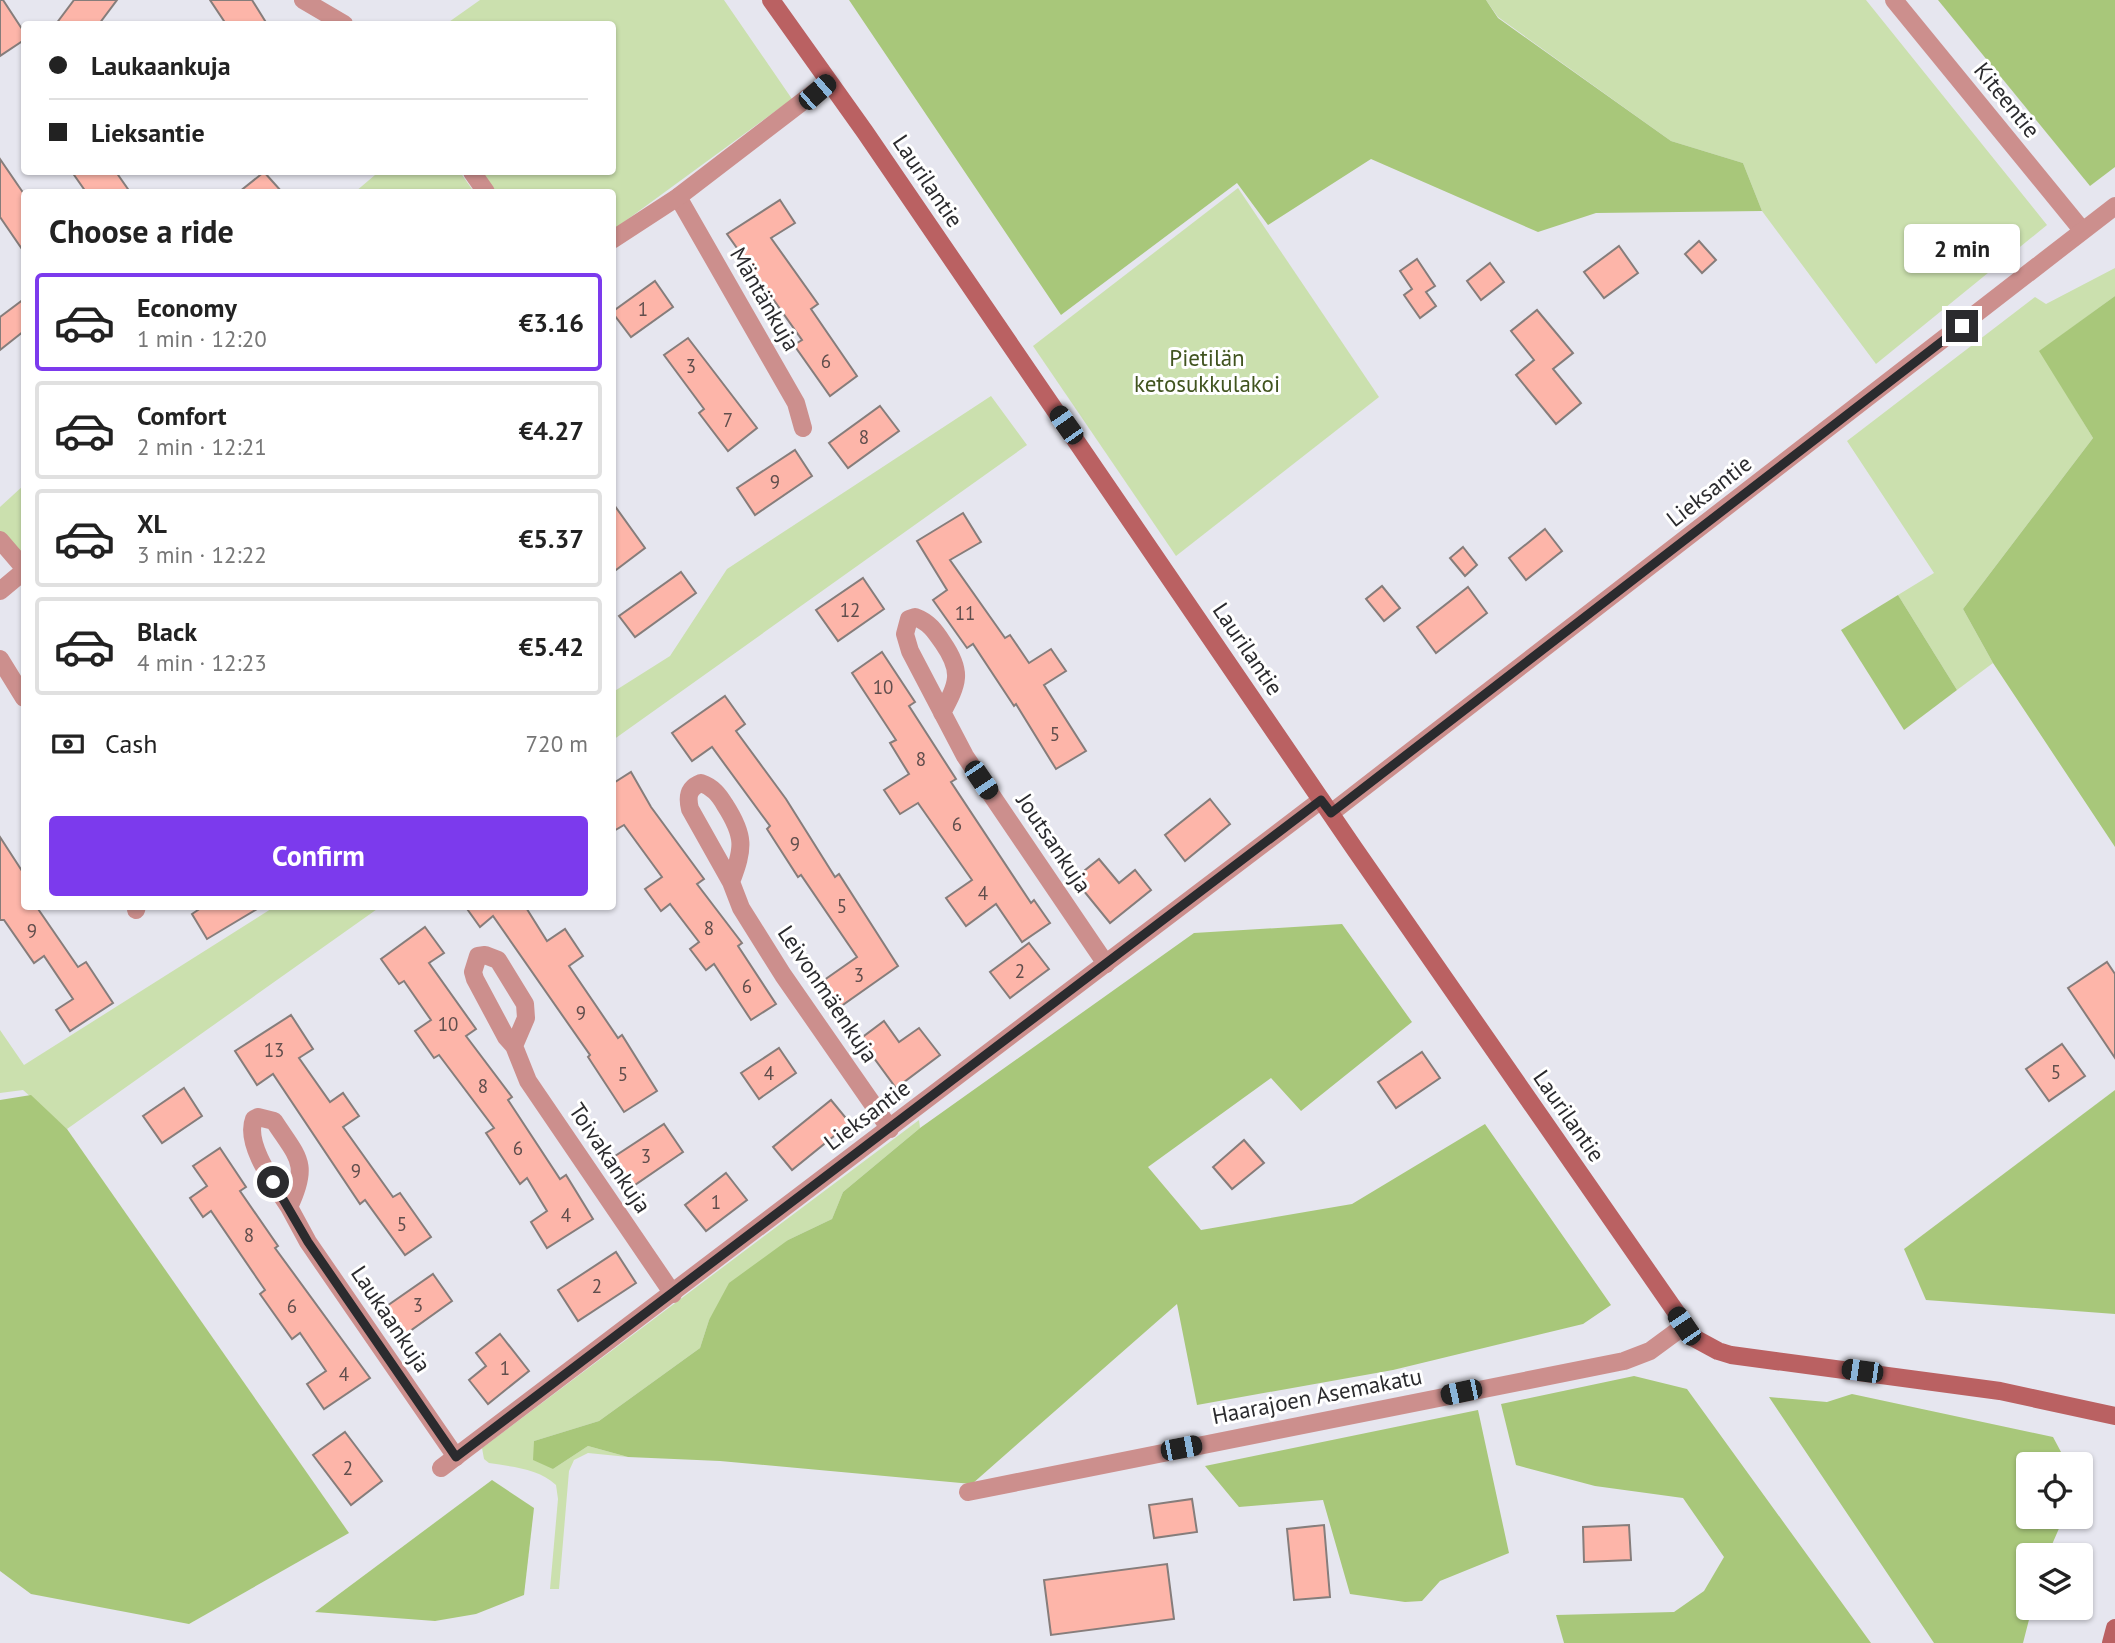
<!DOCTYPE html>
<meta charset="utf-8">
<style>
:root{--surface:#fff;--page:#f2f2f2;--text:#222;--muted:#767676;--line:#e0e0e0;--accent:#7c3aed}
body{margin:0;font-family:"PT Sans",sans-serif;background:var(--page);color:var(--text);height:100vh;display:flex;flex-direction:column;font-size:26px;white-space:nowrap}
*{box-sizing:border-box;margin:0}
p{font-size:23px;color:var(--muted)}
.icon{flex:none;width:38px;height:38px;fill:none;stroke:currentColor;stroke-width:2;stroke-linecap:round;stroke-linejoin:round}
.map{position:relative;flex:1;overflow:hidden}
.side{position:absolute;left:21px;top:189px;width:595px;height:721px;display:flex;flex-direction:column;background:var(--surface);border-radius:7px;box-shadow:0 2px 5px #0004}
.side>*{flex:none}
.top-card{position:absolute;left:21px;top:21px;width:595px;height:154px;border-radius:7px;box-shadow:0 2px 5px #0004;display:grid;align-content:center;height:154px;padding:0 28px;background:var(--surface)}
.buttons{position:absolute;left:2016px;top:1452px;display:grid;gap:14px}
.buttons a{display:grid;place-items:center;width:77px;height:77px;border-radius:7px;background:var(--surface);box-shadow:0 2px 5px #0004;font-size:35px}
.end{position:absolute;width:32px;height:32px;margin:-16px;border:9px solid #2b2b2e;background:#fff;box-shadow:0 0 0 4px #fff}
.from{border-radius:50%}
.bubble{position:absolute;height:49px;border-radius:7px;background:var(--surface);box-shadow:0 2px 5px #0004;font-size:23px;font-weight:700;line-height:49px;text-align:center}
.car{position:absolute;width:21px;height:42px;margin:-21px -10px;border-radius:9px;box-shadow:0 0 5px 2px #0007;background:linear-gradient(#222 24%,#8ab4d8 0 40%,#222 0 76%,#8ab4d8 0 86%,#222 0)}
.top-card b{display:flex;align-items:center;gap:24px;height:66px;font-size:26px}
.top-card b+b{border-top:2px solid var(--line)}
.top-card i{width:18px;height:18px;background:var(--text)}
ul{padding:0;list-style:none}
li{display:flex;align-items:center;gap:21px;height:98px;margin:0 14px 10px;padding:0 14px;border:4px solid var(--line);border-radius:7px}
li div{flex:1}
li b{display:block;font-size:26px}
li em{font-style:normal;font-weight:700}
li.on{border-color:var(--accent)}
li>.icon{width:63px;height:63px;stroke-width:1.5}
h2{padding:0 28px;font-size:32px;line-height:84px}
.pay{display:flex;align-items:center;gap:18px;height:77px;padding:0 28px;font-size:26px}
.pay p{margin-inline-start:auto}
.action{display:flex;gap:14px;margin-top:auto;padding:14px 28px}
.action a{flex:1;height:80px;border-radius:7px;background:var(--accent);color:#fff;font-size:28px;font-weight:700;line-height:80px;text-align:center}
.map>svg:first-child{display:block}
.green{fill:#cbe0ae}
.forest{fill:#a8c77a}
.building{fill:#fdb5a9;stroke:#867d7b;stroke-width:2}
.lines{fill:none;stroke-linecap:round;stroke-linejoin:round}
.street{stroke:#cc8f8d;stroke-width:18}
.secondary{stroke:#ba6162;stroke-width:18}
.route{stroke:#2b2b2e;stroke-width:9}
.labels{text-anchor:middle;stroke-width:6;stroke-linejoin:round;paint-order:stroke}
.number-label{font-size:19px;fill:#604e4d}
.street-label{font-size:23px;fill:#2b2b2e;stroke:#fff}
.park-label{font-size:23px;fill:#41541f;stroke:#fff}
</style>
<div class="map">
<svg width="2115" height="1643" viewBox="0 0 2115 1643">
<rect width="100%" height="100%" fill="#e6e6ef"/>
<g class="green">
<polygon points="480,0 724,0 792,99 613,230 612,192 495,192 481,172 612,172 612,24 446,24"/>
<polygon points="1486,0 1866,0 2047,225 1876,364 1762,211 1743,163 1671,141 1498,17"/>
<polygon points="372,172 460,172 474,192 355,192 375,175"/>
<polygon points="1238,188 1379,397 1176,556 1033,346"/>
<polygon points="2115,268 2115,296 2040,351 2093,438 1963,609 1993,663 1957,690 1898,595 1934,573 1847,441 2035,297 2046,304"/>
<polygon points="991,396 1027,445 613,740 613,692 670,656 727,569"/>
<polygon points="24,485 24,557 0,531 0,507"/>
<polygon points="274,907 380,907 67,1129 23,1090 0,1093 0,1030 24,1065"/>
<path d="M919 1120 920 1128 843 1192 832 1219 788 1240 709 1320 700 1348 599 1421 534 1441 553 1469 588 1446 628 1457 588 1453 574 1460 569 1471 559 1589H550L558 1499 556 1485C538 1468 513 1467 489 1463L484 1459 482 1448Z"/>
</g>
<g class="forest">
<polygon points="849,0 1486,0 1498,18 1671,141 1743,163 1762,211 1596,213 1538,232 1371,159 1268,225 1237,183 1061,315"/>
<polygon points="1938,0 2115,0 2115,167 2090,186"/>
<polygon points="2115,296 2115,847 1993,663 1963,609 2093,438 2039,351"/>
<polygon points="1898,595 1957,690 1904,730 1841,630"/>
<polygon points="1342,924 1412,1022 1301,1111 1271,1078 1148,1167 1201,1230 1352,1204 1485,1124 1611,1305 1583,1324 1393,1370 1197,1405 1177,1304 972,1484 720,1461 628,1457 588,1446 553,1469 533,1460 534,1441 599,1421 700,1348 709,1320 729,1283 788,1240 832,1219 843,1192 920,1128 1194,933"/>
<polygon points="2115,1090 2115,1314 1926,1300 1904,1249"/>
<polygon points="31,1095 67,1129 349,1533 189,1624 31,1594 0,1571 0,1100"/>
<polygon points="1634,1376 1687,1389 1871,1643 1564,1643 1556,1615 1674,1612 1704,1591 1724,1557 1683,1498 1595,1486 1516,1465 1501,1404"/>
<polygon points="1852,1394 2053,1437 2068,1465 2028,1465 2028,1517 2064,1517 2047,1556 2028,1556 2028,1608 2032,1608 2023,1643 1934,1643 1769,1397 1827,1402"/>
<polygon points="1478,1410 1509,1553 1440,1581 1422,1601 1405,1602 1350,1594 1323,1500 1239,1507 1205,1466"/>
<polygon points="492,1480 534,1508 524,1595 476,1614 435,1621 315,1612"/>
</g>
<g class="building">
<polygon points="0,0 3,0 24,32 24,40 0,56"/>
<polygon points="74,0 117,0 99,24 56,24"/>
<polygon points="210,0 252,0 267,24 226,24"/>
<polygon points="0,159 24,194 24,252 0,217"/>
<polygon points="72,172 116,172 130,192 86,192"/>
<polygon points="264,172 282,192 239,192"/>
<polygon points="780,200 795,223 771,238 818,304 811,309 857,376 830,396 794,345 802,340 727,234"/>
<polygon points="1699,241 1716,260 1702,273 1685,254"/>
<polygon points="1619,246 1638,273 1604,298 1584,272"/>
<polygon points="1417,259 1435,286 1426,292 1436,306 1420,318 1404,295 1412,289 1400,271"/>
<polygon points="1490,263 1504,282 1481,300 1467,281"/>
<polygon points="655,281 673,307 631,337 612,312"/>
<polygon points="24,299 24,331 0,350 0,317"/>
<polygon points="1537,310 1573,353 1553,369 1581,403 1556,424 1516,375 1534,360 1511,331"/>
<polygon points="688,338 757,428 728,451 699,413 704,409 664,355"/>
<polygon points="880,406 899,431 848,468 829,443"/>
<polygon points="795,450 812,476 755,515 737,488"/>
<polygon points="612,502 645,548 612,573"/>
<polygon points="963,513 981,542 950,560 1005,638 1010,635 1029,663 1051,649 1066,671 1044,685 1086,751 1056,769 1016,704 1014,706 973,644 967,648 933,600 947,590 917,541"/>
<polygon points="1545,529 1562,551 1526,580 1509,558"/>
<polygon points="1463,547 1477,565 1465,576 1450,558"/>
<polygon points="681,572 696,593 635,637 619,616"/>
<polygon points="863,578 884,609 838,641 816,610"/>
<polygon points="1382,586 1400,608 1384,621 1366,599"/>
<polygon points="1468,587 1487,613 1436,653 1417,627"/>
<polygon points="882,652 915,702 909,706 956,779 951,782 1031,903 1034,900 1050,923 1022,942 996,904 966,926 946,898 972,880 918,803 900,814 884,790 909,774 890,743 896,740 852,673"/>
<polygon points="725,696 745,724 736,731 786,799 835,877 839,874 898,966 837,1009 820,983 857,957 801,875 798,877 767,829 770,826 712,747 692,761 672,733"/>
<polygon points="631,772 651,807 704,879 697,884 742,943 738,946 776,1004 751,1020 714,964 706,970 690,949 699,942 670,904 661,911 645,889 662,877 624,825 612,832 612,784"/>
<polygon points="1210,799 1230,824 1185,861 1165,835"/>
<polygon points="0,837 24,874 24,906 36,906 78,967 86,962 113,1003 70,1031 56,1010 73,999 44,956 34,963 4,920 0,920"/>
<polygon points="1099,859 1119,883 1135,870 1151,890 1110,923 1074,879"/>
<polygon points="204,906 262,906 207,939 192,914"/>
<polygon points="465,906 525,906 547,941 565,929 583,956 569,966 618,1038 622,1035 657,1091 624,1112 588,1057 590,1055 493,916 480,927"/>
<polygon points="425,927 444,953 429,963 476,1029 466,1036 512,1097 508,1100 560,1179 566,1175 593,1219 547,1248 531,1222 547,1211 527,1178 520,1184 486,1133 494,1128 439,1055 434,1058 415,1031 431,1020 404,981 399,984 381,959"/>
<polygon points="1029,943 1049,969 1010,998 990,972"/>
<polygon points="2107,962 2115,974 2115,1058 2068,988"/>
<polygon points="291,1015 313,1049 299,1058 330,1102 343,1093 359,1116 343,1127 393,1197 400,1193 431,1237 405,1255 365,1200 360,1204 273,1074 257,1085 235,1051"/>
<polygon points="884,1021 899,1042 919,1028 940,1055 896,1088 860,1039"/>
<polygon points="2062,1044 2085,1076 2049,1101 2026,1069"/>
<polygon points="779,1048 796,1073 759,1099 741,1073"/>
<polygon points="1422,1052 1440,1078 1396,1108 1378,1082"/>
<polygon points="184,1088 202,1116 162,1143 143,1116"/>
<polygon points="831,1100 850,1123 792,1170 773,1147"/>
<polygon points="664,1124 683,1152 629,1189 609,1160"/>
<polygon points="1244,1140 1264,1163 1232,1189 1213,1167"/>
<polygon points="220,1148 246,1187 240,1191 278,1246 275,1248 370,1378 324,1409 307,1384 326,1371 300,1333 292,1339 260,1294 265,1290 211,1211 203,1217 190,1198 207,1186 193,1166"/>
<polygon points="726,1173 747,1200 706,1231 685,1205"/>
<polygon points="616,1252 636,1283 578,1321 558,1290"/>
<polygon points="433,1274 452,1301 403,1336 384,1308"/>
<polygon points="500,1334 529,1371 488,1404 469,1380 486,1366 476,1353"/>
<polygon points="345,1432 382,1481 351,1505 313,1455"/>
<polygon points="1192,1499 1197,1532 1154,1538 1149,1505"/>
<polygon points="1324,1525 1330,1597 1294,1600 1287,1529"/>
<polygon points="1629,1525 1631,1560 1584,1562 1583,1527"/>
<polygon points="1167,1564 1174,1619 1051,1635 1044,1580"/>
</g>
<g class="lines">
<g class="street">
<polyline points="303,0 344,24"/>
<polyline points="1894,0 2082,230"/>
<polyline points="472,172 486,192"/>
<polyline points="678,197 796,403 803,428"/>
<polyline points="612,240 678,197 828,82"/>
<polyline points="0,540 24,568"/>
<polyline points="0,591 24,571"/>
<polyline points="0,659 24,698"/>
<path d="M942 713C958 683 963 672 943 643 935 631 929 622 915 617L909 619 905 634 910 651 965 756 1106 964"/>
<polyline points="1331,813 2115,206"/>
<path d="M731 882 690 809C687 797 688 788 701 783 713 787 719 795 725 805 745 836 744 848 731 882L741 908 783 975 890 1129"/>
<polyline points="136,910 137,906"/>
<polyline points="514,1046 506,1037 475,979 473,972 478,956 485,955 498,960 525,1004 526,1018 514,1046 528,1081 673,1294"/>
<path d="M289 1207C275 1185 244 1144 254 1119L258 1117 274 1121C298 1158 310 1163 289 1207L308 1242 456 1457"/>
<polyline points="441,1468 1321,800"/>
<polyline points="968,1492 1624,1361 1650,1351 1684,1326"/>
</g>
<g class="secondary">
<polyline points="771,0 865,132 1354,848 1694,1338 1718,1351 1731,1355 2000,1391 2115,1416"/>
<polyline points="2111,1643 2115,1628"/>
</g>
</g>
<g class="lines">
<polyline class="route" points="273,1182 308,1242 456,1457 1321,800 1331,813 1962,326"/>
</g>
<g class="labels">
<g class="number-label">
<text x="643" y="316">1</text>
<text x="826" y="368">6</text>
<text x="691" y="373">3</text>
<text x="728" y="427">7</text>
<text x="864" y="444">8</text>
<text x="775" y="489">9</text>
<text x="850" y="617">12</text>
<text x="965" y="620">11</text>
<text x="883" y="694">10</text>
<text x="1055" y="741">5</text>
<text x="921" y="766">8</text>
<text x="957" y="831">6</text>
<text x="795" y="851">9</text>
<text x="983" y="900">4</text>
<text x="842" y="913">5</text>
<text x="709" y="935">8</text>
<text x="32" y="938">9</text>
<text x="1020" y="978">2</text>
<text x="859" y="982">3</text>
<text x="747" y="993">6</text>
<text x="581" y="1020">9</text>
<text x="448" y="1031">10</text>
<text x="274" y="1057">13</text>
<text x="2056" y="1079">5</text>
<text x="769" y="1080">4</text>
<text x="623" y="1081">5</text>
<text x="483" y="1093">8</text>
<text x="518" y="1155">6</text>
<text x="646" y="1163">3</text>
<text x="356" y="1178">9</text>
<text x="716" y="1209">1</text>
<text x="566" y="1222">4</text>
<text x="402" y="1231">5</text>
<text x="249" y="1242">8</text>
<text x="597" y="1293">2</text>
<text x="418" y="1312">3</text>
<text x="292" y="1313">6</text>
<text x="505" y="1375">1</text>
<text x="344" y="1381">4</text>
<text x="348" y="1475">2</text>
</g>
<g class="street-label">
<text transform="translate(2007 100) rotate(51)" y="8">Kiteentie</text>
<text transform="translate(928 181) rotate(56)" y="8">Laurilantie</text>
<text transform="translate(765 299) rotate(60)" y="8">Mäntänkuja</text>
<text transform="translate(1709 491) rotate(-38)" y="8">Lieksantie</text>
<text transform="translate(1248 649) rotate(56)" y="8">Laurilantie</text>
<text transform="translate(1054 843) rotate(56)" y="8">Joutsankuja</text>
<text transform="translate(828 994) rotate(56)" y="8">Leivonmäenkuja</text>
<text transform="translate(867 1115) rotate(-37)" y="8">Lieksantie</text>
<text transform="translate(1569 1116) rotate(55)" y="8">Laurilantie</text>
<text transform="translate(610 1158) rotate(56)" y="8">Toivakankuja</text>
<text transform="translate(391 1319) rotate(56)" y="8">Laukaankuja</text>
<text transform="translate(1317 1396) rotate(-11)" y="8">Haarajoen Asemakatu</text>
</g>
<g class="park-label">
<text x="1207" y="366">Pietilän<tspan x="1207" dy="26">ketosukkulakoi</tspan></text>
</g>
</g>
</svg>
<div class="buttons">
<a><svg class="icon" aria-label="locate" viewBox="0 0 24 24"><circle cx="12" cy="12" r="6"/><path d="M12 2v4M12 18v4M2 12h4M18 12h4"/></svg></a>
<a><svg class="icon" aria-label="layers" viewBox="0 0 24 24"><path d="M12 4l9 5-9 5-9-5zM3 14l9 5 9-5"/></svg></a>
</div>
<i class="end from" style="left:273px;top:1182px"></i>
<i class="end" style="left:1962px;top:326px"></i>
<div class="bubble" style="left:1904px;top:224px;width:116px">2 min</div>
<i class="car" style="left:817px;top:92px;rotate:49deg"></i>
<i class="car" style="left:1066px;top:425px;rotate:325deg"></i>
<i class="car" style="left:981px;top:780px;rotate:146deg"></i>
<i class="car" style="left:1684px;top:1326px;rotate:326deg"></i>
<i class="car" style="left:1862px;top:1371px;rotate:278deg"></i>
<i class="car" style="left:1461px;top:1392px;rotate:258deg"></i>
<i class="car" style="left:1181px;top:1448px;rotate:79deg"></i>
<div class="top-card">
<b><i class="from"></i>Laukaankuja</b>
<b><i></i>Lieksantie</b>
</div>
<section class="side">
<h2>Choose a ride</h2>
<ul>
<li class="on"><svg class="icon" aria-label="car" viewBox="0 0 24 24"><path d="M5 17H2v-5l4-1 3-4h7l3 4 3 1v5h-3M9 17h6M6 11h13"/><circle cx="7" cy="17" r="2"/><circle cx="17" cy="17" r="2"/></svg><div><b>Economy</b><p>1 min · 12:20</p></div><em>€3.16</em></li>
<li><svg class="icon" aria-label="car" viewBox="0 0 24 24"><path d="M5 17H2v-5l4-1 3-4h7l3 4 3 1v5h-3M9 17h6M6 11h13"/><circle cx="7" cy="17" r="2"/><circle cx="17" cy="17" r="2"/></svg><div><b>Comfort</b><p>2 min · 12:21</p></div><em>€4.27</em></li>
<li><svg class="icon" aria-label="car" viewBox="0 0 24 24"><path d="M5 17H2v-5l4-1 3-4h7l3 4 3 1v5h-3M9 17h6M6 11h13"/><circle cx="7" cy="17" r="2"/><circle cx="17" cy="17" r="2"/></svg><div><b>XL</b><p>3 min · 12:22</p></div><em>€5.37</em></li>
<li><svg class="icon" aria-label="car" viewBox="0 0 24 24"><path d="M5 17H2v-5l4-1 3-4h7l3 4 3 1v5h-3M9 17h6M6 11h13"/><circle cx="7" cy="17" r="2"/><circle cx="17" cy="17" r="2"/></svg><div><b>Black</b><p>4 min · 12:23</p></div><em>€5.42</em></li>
</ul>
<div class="pay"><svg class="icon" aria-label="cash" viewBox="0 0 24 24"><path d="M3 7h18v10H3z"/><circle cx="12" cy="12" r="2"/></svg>Cash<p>720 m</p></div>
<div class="action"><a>Confirm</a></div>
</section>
</div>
